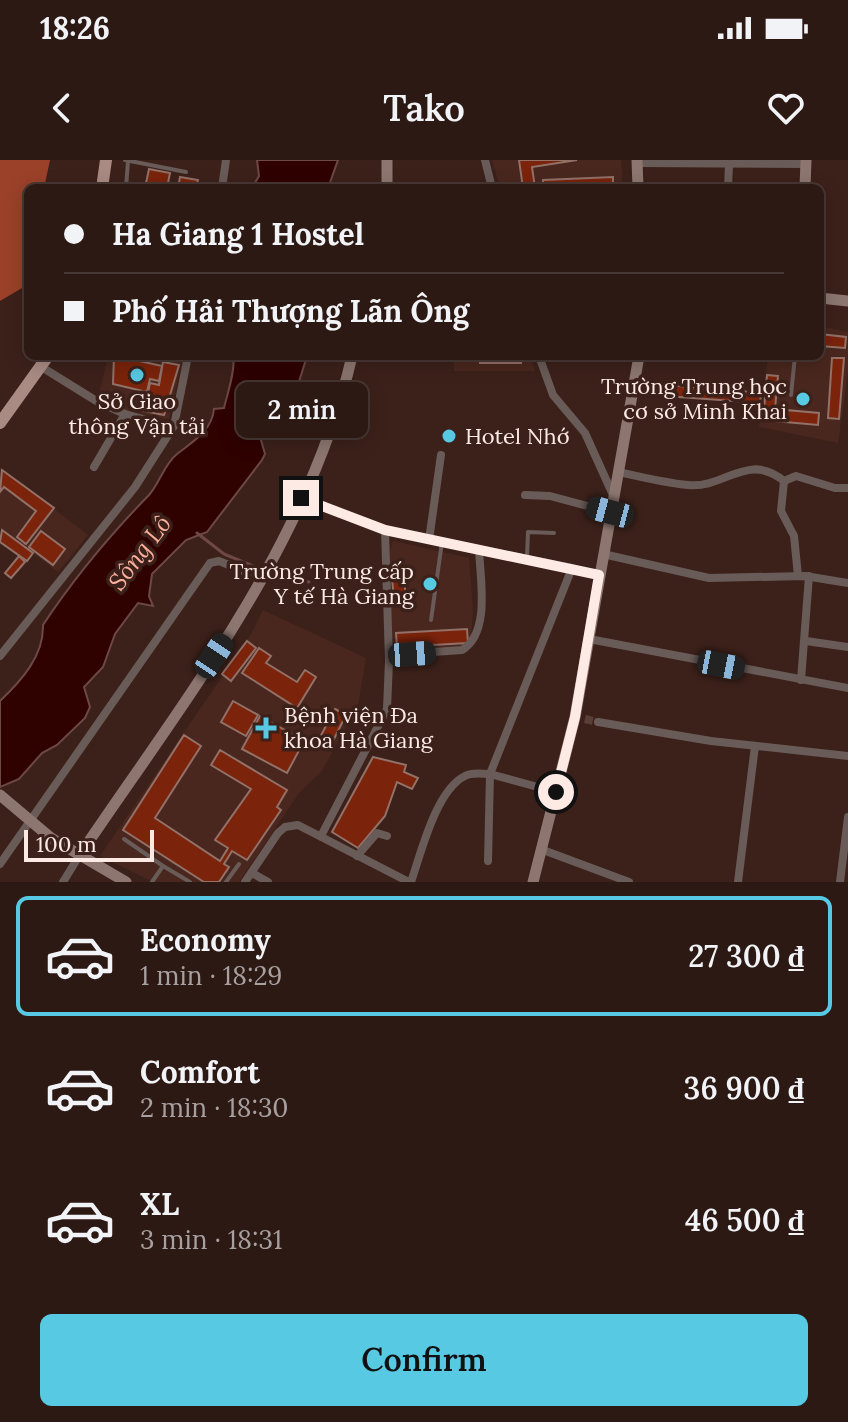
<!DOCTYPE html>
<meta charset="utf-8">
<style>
:root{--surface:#2d1914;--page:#35221d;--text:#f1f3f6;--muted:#a7a0a0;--line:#483834;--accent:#57c9e2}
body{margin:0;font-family:Lora,serif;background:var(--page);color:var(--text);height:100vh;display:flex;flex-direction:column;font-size:30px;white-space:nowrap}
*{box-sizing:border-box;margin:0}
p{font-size:26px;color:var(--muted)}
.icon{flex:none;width:44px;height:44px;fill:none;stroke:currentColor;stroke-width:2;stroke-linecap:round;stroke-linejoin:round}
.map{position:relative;height:722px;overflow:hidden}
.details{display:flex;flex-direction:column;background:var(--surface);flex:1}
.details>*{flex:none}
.hud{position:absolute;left:24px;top:24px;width:800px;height:176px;border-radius:12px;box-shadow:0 4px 20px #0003,0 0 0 2px var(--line);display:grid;align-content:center;height:176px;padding:0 40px;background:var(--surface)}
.scale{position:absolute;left:24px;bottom:20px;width:130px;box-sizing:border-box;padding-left:8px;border:4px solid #fdeae5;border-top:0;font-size:22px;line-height:28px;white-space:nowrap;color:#fdeae5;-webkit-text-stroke:6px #3c211a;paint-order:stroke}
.end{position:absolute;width:36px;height:36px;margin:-18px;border:10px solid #fdeae5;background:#111;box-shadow:0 0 0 4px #111}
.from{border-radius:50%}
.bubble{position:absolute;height:56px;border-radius:12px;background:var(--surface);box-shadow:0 4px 20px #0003,0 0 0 2px var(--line);font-size:26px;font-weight:600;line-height:56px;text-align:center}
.car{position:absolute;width:24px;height:48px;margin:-24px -12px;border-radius:10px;box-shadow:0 0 6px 2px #0007;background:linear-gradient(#222 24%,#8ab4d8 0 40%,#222 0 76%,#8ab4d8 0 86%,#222 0)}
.hud b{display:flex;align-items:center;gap:28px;height:76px;font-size:30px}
.hud b+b{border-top:2px solid var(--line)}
.hud i{width:20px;height:20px;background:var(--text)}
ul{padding:14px 0 0;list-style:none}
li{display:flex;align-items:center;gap:24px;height:120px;margin:0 16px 12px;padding:0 24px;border:4px solid transparent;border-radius:12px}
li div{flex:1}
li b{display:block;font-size:30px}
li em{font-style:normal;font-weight:600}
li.current{border-color:var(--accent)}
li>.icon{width:72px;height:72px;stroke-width:1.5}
.primary-button{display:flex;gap:16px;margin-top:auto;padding:16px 40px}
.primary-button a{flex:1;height:92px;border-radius:12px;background:var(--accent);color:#111;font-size:32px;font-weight:600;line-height:92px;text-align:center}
.status{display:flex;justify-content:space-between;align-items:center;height:56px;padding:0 40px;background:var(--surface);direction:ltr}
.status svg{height:22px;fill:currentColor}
header{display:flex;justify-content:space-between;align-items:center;height:104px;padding:0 40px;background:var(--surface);font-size:36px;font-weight:600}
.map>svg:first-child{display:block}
.built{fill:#49271e}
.forest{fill:#9b412a}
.water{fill:#2f0200;stroke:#6d4845;stroke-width:2}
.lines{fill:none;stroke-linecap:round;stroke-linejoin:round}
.stream{stroke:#6d4845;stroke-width:3}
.building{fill:#7b230b;stroke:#927168;stroke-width:2}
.street-tunnel{stroke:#593f38;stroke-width:8;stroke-dasharray:8 4;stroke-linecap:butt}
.lane{stroke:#695b57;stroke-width:4}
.street{stroke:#695b57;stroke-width:8}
.secondary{stroke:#8d7670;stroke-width:11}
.primary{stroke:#a98b84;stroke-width:12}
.secondary-bridge{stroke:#8d7670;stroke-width:11}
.route{stroke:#fdeae5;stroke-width:10}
.poi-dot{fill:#57c9e2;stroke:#3c211a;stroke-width:3}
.labels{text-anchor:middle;stroke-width:7;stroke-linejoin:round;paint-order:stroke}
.poi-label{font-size:22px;fill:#fdeae5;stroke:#3c211a;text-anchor:end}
.water-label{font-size:24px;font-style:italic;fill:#fbaf9c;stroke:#3c211a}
</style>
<div class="status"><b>18:26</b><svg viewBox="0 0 49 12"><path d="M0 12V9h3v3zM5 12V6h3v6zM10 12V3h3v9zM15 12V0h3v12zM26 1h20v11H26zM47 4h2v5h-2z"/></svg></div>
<header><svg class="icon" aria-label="back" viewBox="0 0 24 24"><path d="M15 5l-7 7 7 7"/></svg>Tako<svg class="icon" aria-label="heart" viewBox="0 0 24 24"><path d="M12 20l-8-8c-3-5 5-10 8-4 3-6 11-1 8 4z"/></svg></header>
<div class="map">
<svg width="848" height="722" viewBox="0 0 848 722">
<rect width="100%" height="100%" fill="#3c211a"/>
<g class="built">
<polygon points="492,0 621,0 623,28 500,28"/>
<polygon points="820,155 821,166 848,172 848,212 838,283 759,267 768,196 820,196"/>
<polygon points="108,196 183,196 169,260 125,250 98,238"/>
<polygon points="453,196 530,196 535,211 454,211"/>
<polygon points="0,308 88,375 58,412 0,368"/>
<polygon points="393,381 469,398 473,450 471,480 466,486 392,491 388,398"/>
<polygon points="263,450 366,498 358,545 322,611 299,633 239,722 153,722 100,696 251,474"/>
</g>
<polygon class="forest" points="0,0 50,0 44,28 28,28 28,118 22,128 0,141"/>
<g class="water">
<polygon points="257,0 338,0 328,28 252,28 259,16"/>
<path d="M233 196H307L292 244 279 252 261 280 265 294 262 300 207 372 186 380 152 414 149 436 153 446 138 443 115 474 103 507 84 527 90 547 85 558 57 585 42 593 19 619 0 627V541C21 521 44 496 43 465 74 418 109 376 149 335 159 324 165 303 177 294 192 282 212 271 214 249L224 248C227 235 236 209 233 196Z"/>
</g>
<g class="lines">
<g class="stream">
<polyline points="197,373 224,394 263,410"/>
<polyline points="270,412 309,422"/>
</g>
</g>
<g class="building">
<polygon points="519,0 577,0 532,7 535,28 523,28"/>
<polygon points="149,9 170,13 167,28 145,28"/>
<polygon points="180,17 198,20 196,28 178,28"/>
<polygon points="613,17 613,28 543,28 543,20"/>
<polygon points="820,174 846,177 845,188 820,186"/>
<polygon points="114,196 136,196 135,200 162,206 159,221 150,219 147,232 113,224"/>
<rect x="480" y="196" width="41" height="7"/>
<polygon points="832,198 844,198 839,259 828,258"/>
<polygon points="163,202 179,205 164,255 144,251 150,223 159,225"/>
<polygon points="767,215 778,216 775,249 819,253 818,265 763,260"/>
<polygon points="667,225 761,233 760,243 666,236"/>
<polygon points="2,310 54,348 26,384 17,377 36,351 4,327 0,332"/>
<polygon points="2,370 33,393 27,401 0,382"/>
<polygon points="41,371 65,389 53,405 29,387"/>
<polygon points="19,396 25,402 11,418 5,413"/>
<polygon points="403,403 406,441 394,442 391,404"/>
<polygon points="467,469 468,483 397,487 396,473"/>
<polygon points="247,481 256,488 231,521 222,514"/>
<polygon points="259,488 271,496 266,503 297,522 305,510 316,517 297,548 242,513"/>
<polygon points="233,541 258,555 246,576 221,562"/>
<polygon points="335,549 346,555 330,587 318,581"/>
<polygon points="260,556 304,581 287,613 242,589"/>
<polygon points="184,575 201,586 155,658 220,701 228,688 215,680 251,629 211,605 220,590 287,630 277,647 281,650 247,700 232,691 224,704 229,707 219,722 204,722 123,670"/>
<polygon points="373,597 406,605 404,612 418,618 412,629 397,622 385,656 358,688 332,672"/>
</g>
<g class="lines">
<polyline class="street-tunnel" points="585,559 598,562"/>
<g class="lane">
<polyline points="125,0 186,12"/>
<polyline points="126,28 128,1"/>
<polyline points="791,235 795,196"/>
<polyline points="527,397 528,372 554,373"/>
<polyline points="431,460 442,382"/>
<polyline points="124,679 163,706"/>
<polyline points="152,722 163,706 190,722"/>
<polyline points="226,722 239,704"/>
</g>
<g class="street">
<polyline points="485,0 492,28"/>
<polyline points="637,3 805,4"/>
<polyline points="222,28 226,0"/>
<polyline points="728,28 729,4"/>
<polyline points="539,196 553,235 585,273 613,335"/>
<polyline points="40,206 98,242 125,254 94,307"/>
<polyline points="125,254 173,267"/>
<path d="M619 312C641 317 666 323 688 325 725 329 747 291 784 321"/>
<polyline points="525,335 550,336 610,352"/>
<polyline points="301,338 385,370 572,408"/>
<polyline points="429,380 441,295"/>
<polyline points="603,394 709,418 805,416 848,423"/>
<polyline points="798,416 794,376 781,351 784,321 796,316 835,328 848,328"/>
<polyline points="589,479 848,528"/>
<polyline points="806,481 848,487"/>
<path d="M389 495 462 490C491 473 480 418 479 389"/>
<polyline points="0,496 135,327 174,266 188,196"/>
<polyline points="801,520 809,416"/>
<polyline points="598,562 711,581 848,596"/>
<polyline points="321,676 387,549 389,501 385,370"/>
<polyline points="543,690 629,722"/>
<polyline points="357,696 377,673 387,676"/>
<polyline points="488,701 490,614 556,632"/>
<polyline points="0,704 210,403 219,401 263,419"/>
<polyline points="252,713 268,722"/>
<polyline points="63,722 79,696"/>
<polyline points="245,722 278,673 285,667 298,665 409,722"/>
<path d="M411 722C421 693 436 630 465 616 472 612 482 614 490 614L572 408 599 415"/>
<polyline points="738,722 755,586"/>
<polyline points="840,722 848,657"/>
</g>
<g class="secondary">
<polyline points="637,0 638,28"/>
<polyline points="387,28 387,0"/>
<polyline points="805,28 806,0"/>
<polyline points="820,138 848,141"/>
<polyline points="51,678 126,722"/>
<path d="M79 696C185 539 309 384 352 196"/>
<polyline points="533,722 575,557 639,196"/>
</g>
<g class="primary">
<polyline points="102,28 106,0"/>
<polyline points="0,263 48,196"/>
</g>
<polyline class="secondary-bridge" points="0,635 51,678"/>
</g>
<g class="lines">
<polyline class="route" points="301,338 385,370 599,415 575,557 556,632"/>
</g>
<g class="poi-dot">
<circle cx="137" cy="215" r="8"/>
<circle cx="803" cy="239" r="8"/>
<circle cx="449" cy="276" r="8"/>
<circle cx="430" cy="424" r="8"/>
<path d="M262 556h8v8h8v8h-8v8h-8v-8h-8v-8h8z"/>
</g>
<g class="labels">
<g class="poi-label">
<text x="787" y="234">Trường Trung học<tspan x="787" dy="25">cơ sở Minh Khai</tspan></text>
<text x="137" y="249" text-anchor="middle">Sở Giao<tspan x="137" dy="25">thông Vận tải</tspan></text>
<text x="465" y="284" text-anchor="start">Hotel Nhớ</text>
<text x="414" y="419">Trường Trung cấp<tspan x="414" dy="25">Y tế Hà Giang</tspan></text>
<text x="284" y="563" text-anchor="start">Bệnh viện Đa<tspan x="284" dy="25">khoa Hà Giang</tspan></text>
</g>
<g class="water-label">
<text transform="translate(140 393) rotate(-53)" y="8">Sông Lô</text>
</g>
</g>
</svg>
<div class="scale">100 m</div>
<i class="end from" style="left:556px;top:632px"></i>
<i class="end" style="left:301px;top:338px"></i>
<div class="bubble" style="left:236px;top:222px;width:132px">2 min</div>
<i class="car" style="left:610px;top:352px;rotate:285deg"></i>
<i class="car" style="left:412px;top:494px;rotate:86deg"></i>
<i class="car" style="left:214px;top:496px;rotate:34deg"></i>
<i class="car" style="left:721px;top:505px;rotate:101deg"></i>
<div class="hud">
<b><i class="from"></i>Ha Giang 1 Hostel</b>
<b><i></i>Phố Hải Thượng Lãn Ông</b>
</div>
</div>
<section class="details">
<ul>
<li class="current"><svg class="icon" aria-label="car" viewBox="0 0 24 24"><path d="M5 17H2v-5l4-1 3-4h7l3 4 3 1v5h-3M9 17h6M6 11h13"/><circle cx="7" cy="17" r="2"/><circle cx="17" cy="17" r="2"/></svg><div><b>Economy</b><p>1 min · 18:29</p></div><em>27 300 ₫</em></li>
<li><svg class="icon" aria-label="car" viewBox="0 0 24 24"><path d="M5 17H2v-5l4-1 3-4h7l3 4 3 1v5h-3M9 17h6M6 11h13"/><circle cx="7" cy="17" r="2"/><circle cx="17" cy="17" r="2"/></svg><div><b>Comfort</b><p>2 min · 18:30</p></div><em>36 900 ₫</em></li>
<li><svg class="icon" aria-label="car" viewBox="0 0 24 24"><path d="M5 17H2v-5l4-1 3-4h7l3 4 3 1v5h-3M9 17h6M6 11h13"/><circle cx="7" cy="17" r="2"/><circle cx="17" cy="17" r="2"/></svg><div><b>XL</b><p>3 min · 18:31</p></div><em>46 500 ₫</em></li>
</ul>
<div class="primary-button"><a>Confirm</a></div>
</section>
